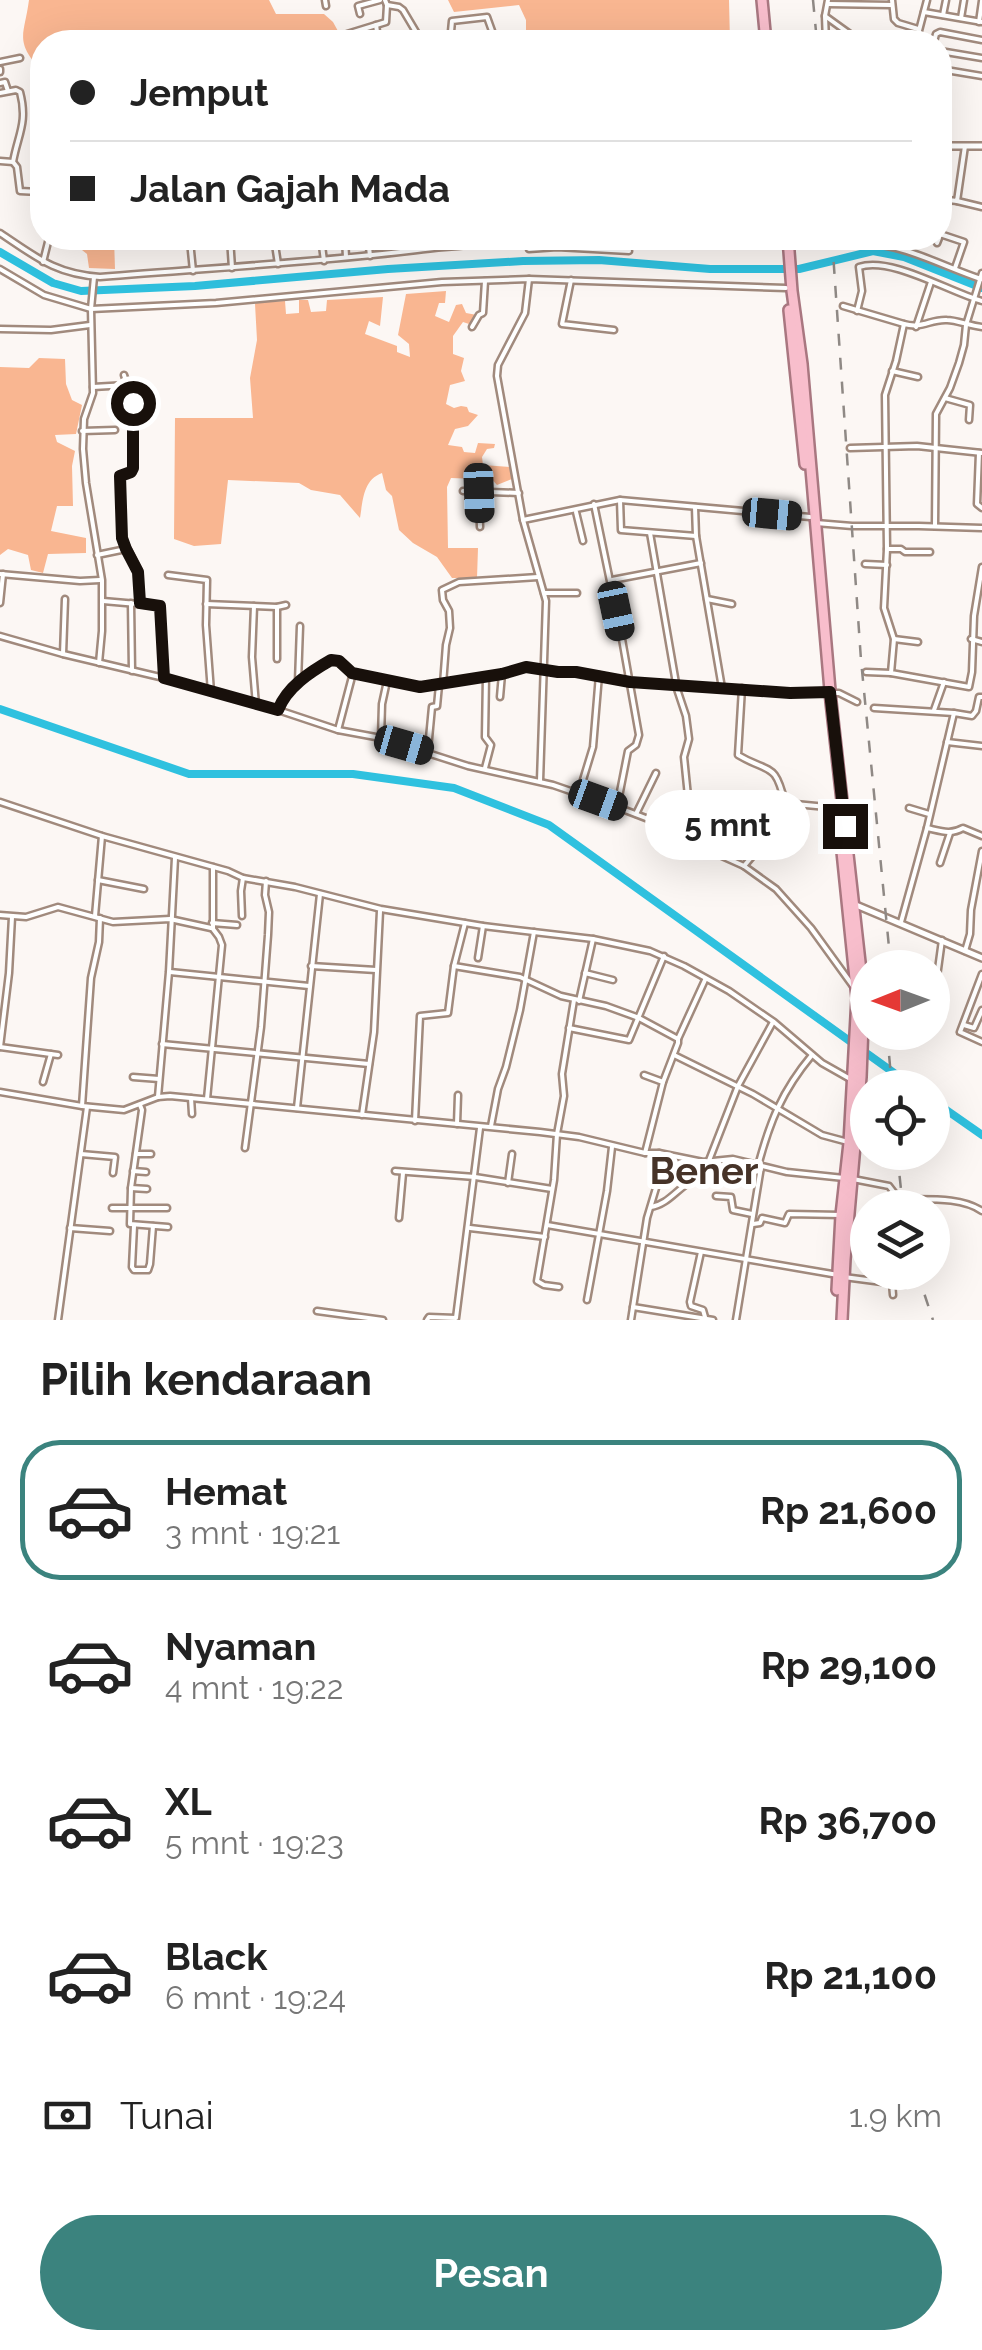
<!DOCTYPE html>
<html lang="id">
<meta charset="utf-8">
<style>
:root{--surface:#fff;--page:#f2f2f2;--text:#222;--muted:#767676;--line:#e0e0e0;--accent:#3b837e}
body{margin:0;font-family:Raleway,sans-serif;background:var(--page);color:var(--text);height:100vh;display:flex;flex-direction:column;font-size:38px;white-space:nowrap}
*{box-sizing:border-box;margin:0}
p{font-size:32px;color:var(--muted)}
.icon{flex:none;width:55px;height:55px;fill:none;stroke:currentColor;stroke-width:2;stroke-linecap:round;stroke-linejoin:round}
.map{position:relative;height:1320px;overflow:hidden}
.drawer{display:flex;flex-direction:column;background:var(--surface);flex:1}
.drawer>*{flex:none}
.banner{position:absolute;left:30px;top:30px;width:922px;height:220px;border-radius:40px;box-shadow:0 10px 40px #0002;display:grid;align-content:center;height:220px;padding:0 40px;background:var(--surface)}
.needle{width:65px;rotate:269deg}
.controls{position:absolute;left:850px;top:950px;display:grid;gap:20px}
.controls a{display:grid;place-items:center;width:100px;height:100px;border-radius:50%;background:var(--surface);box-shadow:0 10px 40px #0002;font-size:50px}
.end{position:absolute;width:45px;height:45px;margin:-22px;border:12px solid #18100b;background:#fff;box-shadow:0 0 0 5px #fff}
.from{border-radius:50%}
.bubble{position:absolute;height:70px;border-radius:35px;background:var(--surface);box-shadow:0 10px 40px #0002;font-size:32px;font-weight:700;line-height:70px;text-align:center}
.car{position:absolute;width:30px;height:60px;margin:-30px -15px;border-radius:12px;box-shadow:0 0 8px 2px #0007;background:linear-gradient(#222 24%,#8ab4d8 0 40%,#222 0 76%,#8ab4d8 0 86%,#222 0)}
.banner b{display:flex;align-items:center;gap:35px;height:95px;font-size:38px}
.banner b+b{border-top:2px solid var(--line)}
.banner i{width:25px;height:25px;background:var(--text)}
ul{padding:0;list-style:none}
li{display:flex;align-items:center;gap:30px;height:140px;margin:0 20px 15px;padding:0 20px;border:5px solid transparent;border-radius:40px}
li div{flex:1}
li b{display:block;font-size:38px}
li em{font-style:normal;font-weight:700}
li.selected{border-color:var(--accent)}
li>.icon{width:90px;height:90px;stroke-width:1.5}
h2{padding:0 40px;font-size:45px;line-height:120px}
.pay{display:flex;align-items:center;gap:25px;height:110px;padding:0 40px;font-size:38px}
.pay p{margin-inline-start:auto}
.cta{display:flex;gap:20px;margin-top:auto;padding:20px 40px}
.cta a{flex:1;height:115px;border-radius:60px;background:var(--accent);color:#fff;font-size:40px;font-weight:700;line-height:115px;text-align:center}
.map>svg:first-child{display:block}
.green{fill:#f9b691}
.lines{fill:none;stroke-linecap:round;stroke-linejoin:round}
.river{stroke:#2fc1df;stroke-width:8}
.minor-casing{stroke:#a18a7d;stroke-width:9}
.tertiary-casing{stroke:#a18a7d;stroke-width:10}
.trunk-casing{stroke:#a97780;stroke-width:14}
.minor{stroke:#fff;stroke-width:4}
.tertiary{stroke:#fff;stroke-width:5}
.trunk{stroke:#f8becc;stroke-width:9}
.rail{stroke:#8f8985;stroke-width:2.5;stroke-dasharray:12 12;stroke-linecap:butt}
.route{stroke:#18100b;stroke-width:12}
.labels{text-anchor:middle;stroke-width:10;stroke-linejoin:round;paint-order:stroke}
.quarter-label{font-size:38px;font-weight:bold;fill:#463328;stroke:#fff}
</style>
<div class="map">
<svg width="982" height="1320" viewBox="0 0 982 1320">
<rect width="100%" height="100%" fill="#fcf7f4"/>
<g class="green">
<path d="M29 0H269L276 14H324L333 22 344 42H42V72C14 40 24 37 29 0Z"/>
<polygon points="448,0 729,0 730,42 523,42 520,35 526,31 526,20 519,5 454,12"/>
<polygon points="83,238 114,238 115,269 89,268 87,254 82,250"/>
<path d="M446 291 445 303H439L435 316 449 322 456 305 462 304 466 313 477 315 472 325 463 322 453 336V354L464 358 461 371 465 381 450 385 446 404 454 408 461 406 467 407 469 412 478 415 468 426 455 429 448 445 462 447 464 452 475 453 478 443 495 444 494 448 487 449 482 457 483 465 511 467 512 479 497 485 489 476 477 473 476 479 451 478 447 487 448 548H478L477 578H452L437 557 413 543 399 530 392 496 386 490 382 473C363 480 363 500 360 518L340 495 311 490 299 483 228 480 221 544 194 546 174 539 175 418H253L250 378 257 340 255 304 257 302 285 301 286 314 299 313V300H308L311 312 326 311 327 300 383 297 380 326 369 321 365 334 397 346V352L410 357 409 344 398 335 406 294Z"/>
<polygon points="39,358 65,359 66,384 72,400 82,405 76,434 55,435 57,442 75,451 72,466 73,506 57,506 51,531 86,538 86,553 48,554 43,573 31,570 28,555 8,549 0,555 0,367 29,368"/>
</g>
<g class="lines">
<g class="river">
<polyline points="0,252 53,283 81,291 195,286 388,269 523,261 599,260 710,269 799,269 873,251 904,257 982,288"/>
<polyline points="0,709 189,774 353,774 454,788 549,825 915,1088"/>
<polyline points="932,1100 982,1135"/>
</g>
<defs>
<g id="minor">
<polyline points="325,0 326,6"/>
<polyline points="385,0 387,5 399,7 403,10 422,42"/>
<polyline points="892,0 894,19 898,23 918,29"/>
<polyline points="828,4 891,5"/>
<polyline points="924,12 982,22"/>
<polyline points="360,14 358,6 380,0"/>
<polyline points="943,15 946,0"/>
<polyline points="825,16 861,42"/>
<polyline points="961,18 964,0"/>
<polyline points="979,22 982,1"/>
<polyline points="376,25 378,38"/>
<polyline points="347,34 386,22 387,5"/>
<polyline points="450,42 452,21 487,17 496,42"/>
<polyline points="826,42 825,16 828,0"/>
<polyline points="916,42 927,0"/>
<polyline points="934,42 936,34 940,32 982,40"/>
<polyline points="940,51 982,58"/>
<polyline points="0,62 20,58"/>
<polyline points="0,69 0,72"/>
<polyline points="940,69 982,76"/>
<polyline points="0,83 5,82 8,91"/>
<path d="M0 93 16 90 20 92C28 123 18 134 13 162L17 167 20 191 39 192 42 202"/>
<polyline points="940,108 942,112 940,117"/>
<polyline points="0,161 13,162"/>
<polyline points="940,199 957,201 965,146"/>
<polyline points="957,201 982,207"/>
<polyline points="940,232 949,200"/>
<path d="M0 233C36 257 55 274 100 277 206 268 312 263 417 250 447 246 479 246 509 238"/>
<polyline points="940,234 964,242 955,268"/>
<polyline points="230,238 232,268"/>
<polyline points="274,238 278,264"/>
<polyline points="321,238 324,261"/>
<polyline points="345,238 346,257"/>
<polyline points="368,238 370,256"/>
<polyline points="528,238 529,249 557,247 629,251"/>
<path d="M862 238 864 243C906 245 942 266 981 279"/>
<polyline points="190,241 193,271"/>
<polyline points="937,243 939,238"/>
<polyline points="121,244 202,238"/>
<polyline points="43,262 49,238"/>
<polyline points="0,269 44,295 91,309 216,303 442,282 529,279 786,288"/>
<polyline points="94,277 91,309 93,393 84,419 83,449 86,483 102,580 102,631 99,663"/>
<polyline points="529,279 525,313 498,365 497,376 523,520 546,601 540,781"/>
<polyline points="571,280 562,324 614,330"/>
<polyline points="843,306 904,324"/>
<path d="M857 311 862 291 859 267C891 256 949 292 982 301"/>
<polyline points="472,327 479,315 483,313 485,281"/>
<polyline points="916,327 931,282"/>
<path d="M982 327C971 326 956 320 947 320 930 319 923 329 904 324L896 361 885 395 887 549 884 608 894 639 891 673 969 687 972 672 974 616 982 567"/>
<polyline points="0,329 51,330 90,325"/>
<polyline points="892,371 918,377"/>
<polyline points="124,375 133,403 133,468 131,472 120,476 122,538 139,571 140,603"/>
<polyline points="93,387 127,385"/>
<polyline points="945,398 970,405 969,420"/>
<polyline points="82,431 115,430"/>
<polyline points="850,448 917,446 982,453"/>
<polyline points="979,453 977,504 982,508"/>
<polyline points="463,491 519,493"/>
<polyline points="479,493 480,527"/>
<polyline points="620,500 621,530 696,536"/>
<polyline points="594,504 622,639 639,735 636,745 628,751 617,807"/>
<polyline points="695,507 696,536 722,688"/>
<polyline points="576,512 583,541"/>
<polyline points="523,520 620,500 810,517"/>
<polyline points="816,523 852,526 919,526 982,528"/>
<polyline points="935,526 936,414 950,388 959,363 964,345 966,325 982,273"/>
<polyline points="650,533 677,689 686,716 689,739 684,757 689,806 684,836"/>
<polyline points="887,549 901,549 905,552 930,552"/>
<polyline points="97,555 126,549"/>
<polyline points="865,564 887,565"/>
<polyline points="0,574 80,581 100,580"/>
<polyline points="168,575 207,580 206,625 211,692"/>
<polyline points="612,580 701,563"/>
<polyline points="544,593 577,593"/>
<polyline points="707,599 732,604"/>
<polyline points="103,601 160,606 164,678"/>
<polyline points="0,603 3,574"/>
<polyline points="131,603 132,671"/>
<polyline points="206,604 277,607 286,605"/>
<polyline points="254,606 252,657 256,705"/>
<polyline points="277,607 277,659"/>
<polyline points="0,636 63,654 164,678 278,710 338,730 381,738 468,766 553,785 617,807 664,825 706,849 744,866 776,889 811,928 853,986"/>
<polyline points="894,639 918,642"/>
<polyline points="971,639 982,642"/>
<polyline points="63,654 65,599"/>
<polyline points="866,672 891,673"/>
<polyline points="298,682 300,626"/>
<polyline points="443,684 446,645 450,628 449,611 443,600 442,590 459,582 538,577"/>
<path d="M742 688 738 755C770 774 775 761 785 803"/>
<polyline points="500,697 502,674"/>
<polyline points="874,708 954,713"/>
<path d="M278 710C286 690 314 665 335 660L353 673 420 687 502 674 526 667 557 672H576L630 682 790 693H839L857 702"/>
<polyline points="934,710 944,682"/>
<polyline points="338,730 353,673"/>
<polyline points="381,738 382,704 387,681"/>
<polyline points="947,742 982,746"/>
<polyline points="428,749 432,707 437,706 439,685"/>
<polyline points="485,768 491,745 485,737 486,676"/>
<polyline points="579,793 593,747 599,675"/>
<polyline points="0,802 102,836 228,871 243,878 295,887 381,909 483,926 593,939 650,951 684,966 729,991 774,1022 822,1063 852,1080"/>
<polyline points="909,808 929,814"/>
<polyline points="636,814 656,773"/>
<path d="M927 828C941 831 951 835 963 828L982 836"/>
<polyline points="706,849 707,829"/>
<polyline points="940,863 950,833"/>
<polyline points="744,866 772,833 785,803 837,808"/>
<polyline points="98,880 144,889"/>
<polyline points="0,915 26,917 58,907 113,922 170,919 211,928"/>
<polyline points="95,916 102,836"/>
<polyline points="242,916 241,891 243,878"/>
<polyline points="901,922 927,828 954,713 972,716 976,711 979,697 982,697"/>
<polyline points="212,923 237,925"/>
<polyline points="965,951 970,934 971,910 982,851"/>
<polyline points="478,958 483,926"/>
<polyline points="311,966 376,970"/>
<polyline points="454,966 520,977 561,996 606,1006 639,1018 678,1039 678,1043 663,1082 645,1153"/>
<polyline points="170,972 309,986"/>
<polyline points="585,973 613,980"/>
<polyline points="982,974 960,1032 982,1042"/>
<polyline points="579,1001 593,939"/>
<polyline points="932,1013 942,940"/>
<polyline points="964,1025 974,1028 982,1010"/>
<polyline points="569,1028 629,1040 664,956"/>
<polyline points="678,1039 705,980"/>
<polyline points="162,1044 369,1064"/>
<polyline points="0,1047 9,973 12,917"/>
<polyline points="0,1047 58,1055"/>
<polyline points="674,1055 753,1094 822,1135 848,1142"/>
<polyline points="644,1075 663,1082"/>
<polyline points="133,1077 159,1079"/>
<polyline points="43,1082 51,1054"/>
<polyline points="0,1092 82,1106 124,1110 158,1097 170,1096 540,1132 579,1137 645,1153 659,1153 703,1162 733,1159 787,1172 844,1178"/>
<polyline points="158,1097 169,972 175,858"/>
<polyline points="191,1098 192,1114"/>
<polyline points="207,1099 222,945 219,937 213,929 213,867"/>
<polyline points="140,1105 142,1110 131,1188 130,1224 168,1227"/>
<polyline points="82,1106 91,978 99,942 100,918"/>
<polyline points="297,1108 320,894"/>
<polyline points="362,1115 374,1032 380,911"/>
<polyline points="415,1121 420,1016 448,1013 454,966 465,923"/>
<polyline points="457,1124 458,1095"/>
<polyline points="491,1126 498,1089 506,1067 520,1010 534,932"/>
<polyline points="245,1148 261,1027 268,935 269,912 265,895 266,881"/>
<polyline points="81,1154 115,1157 113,1173"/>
<polyline points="136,1154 151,1154"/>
<polyline points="708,1163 738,1086 773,1022"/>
<path d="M758 1166C770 1121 782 1091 812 1055"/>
<polyline points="133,1171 146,1172"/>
<polyline points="395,1171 475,1177 552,1189"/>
<path d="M853 1179 889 1186 899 1199C925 1200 960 1196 982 1211"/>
<polyline points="508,1183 512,1154"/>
<polyline points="131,1188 147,1189"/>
<polyline points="716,1196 731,1197 733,1210 752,1214"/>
<path d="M651 1207C672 1204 683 1178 704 1178"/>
<polyline points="112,1208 167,1208"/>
<polyline points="399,1218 403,1173"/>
<polyline points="753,1224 760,1223 762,1218 785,1223 789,1214 841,1215"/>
<polyline points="547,1225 838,1275"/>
<polyline points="134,1226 132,1267 134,1270 148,1270 150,1264 153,1226"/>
<polyline points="70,1228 110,1231"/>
<polyline points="470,1228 545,1237"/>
<polyline points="701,1252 690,1302 691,1306 703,1310 705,1317"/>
<polyline points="844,1277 905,1285"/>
<polyline points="892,1283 893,1295"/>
<polyline points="559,1287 544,1285 537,1281 554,1180 557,1134 564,1096 562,1074 574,1000"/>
<polyline points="587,1300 607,1191 612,1147"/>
<polyline points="633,1307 713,1320"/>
<polyline points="317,1311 383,1320"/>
<polyline points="58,1320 87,1107"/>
<polyline points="427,1320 429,1317 456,1318 480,1128"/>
<polyline points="631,1320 647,1218 656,1188 659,1153"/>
<polyline points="736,1320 761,1167"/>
</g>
<g id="tertiary">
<polyline points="940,146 982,146"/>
<polyline points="856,905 982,958"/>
</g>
<g id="trunk">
<polyline points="762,0 766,42"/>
<polyline points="788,238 792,291 802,364 831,702 864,998 861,1077 845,1259 842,1320"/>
<polyline points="789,310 805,464"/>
<polyline points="837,1290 841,1215 849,1143 857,998 841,842"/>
</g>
</defs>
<use href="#minor" class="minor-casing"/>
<use href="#tertiary" class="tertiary-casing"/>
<use href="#trunk" class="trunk-casing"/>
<use href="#minor" class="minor"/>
<use href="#tertiary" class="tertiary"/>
<use href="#trunk" class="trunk"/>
<g class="rail">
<polyline points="813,0 817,42"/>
<polyline points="832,238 861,660 891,968"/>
<polyline points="887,1032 892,1088"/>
<polyline points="897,1152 903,1208"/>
<polyline points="917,1272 933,1320"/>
</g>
</g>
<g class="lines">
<path class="route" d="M133 403V468L131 472 120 476 122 538 126 549 138 572 140 603 160 606 164 678 278 710C287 687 310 672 331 660L339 661 352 673 420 687 502 674 526 667 558 672H576L630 682 790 693 830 692 845 826"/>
</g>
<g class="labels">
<g class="quarter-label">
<text x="704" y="1184">Bener</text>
</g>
</g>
</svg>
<div class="controls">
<a><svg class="needle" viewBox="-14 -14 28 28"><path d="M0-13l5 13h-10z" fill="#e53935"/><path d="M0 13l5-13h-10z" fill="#767676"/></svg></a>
<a><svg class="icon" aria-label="locate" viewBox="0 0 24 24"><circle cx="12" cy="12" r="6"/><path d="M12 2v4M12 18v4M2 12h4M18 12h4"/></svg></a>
<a><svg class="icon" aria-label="layers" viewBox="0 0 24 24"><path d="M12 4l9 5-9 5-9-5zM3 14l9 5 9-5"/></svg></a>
</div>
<i class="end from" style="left:133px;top:403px"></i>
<i class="end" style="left:845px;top:826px"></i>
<div class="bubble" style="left:645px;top:790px;width:165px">5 mnt</div>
<i class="car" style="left:479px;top:493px;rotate:178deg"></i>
<i class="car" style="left:772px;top:514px;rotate:95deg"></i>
<i class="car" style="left:616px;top:611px;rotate:168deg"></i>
<i class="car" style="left:404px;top:745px;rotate:106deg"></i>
<i class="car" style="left:598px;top:800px;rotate:110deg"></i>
<div class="banner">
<b><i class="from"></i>Jemput</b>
<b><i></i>Jalan Gajah Mada</b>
</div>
</div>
<section class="drawer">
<h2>Pilih kendaraan</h2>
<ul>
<li class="selected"><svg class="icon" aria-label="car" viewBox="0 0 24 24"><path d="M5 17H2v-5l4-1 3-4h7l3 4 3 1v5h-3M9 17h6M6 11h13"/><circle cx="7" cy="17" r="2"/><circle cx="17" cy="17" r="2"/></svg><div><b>Hemat</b><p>3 mnt · 19:21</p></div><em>Rp 21,600</em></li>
<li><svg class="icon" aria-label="car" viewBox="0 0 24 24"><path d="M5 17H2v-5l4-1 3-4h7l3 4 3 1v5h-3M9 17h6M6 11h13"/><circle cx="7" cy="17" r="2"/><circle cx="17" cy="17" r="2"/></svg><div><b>Nyaman</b><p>4 mnt · 19:22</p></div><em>Rp 29,100</em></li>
<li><svg class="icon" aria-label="car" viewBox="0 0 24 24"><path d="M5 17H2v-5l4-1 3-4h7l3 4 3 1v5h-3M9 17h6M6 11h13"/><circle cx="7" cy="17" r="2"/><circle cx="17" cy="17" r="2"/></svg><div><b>XL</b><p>5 mnt · 19:23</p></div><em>Rp 36,700</em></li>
<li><svg class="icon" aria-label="car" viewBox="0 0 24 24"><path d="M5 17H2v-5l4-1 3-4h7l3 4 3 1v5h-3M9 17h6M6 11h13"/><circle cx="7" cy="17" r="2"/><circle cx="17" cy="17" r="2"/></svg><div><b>Black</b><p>6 mnt · 19:24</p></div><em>Rp 21,100</em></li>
</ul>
<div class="pay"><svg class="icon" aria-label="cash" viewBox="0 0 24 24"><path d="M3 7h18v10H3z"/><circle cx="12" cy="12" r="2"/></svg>Tunai<p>1.9 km</p></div>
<div class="cta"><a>Pesan</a></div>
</section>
